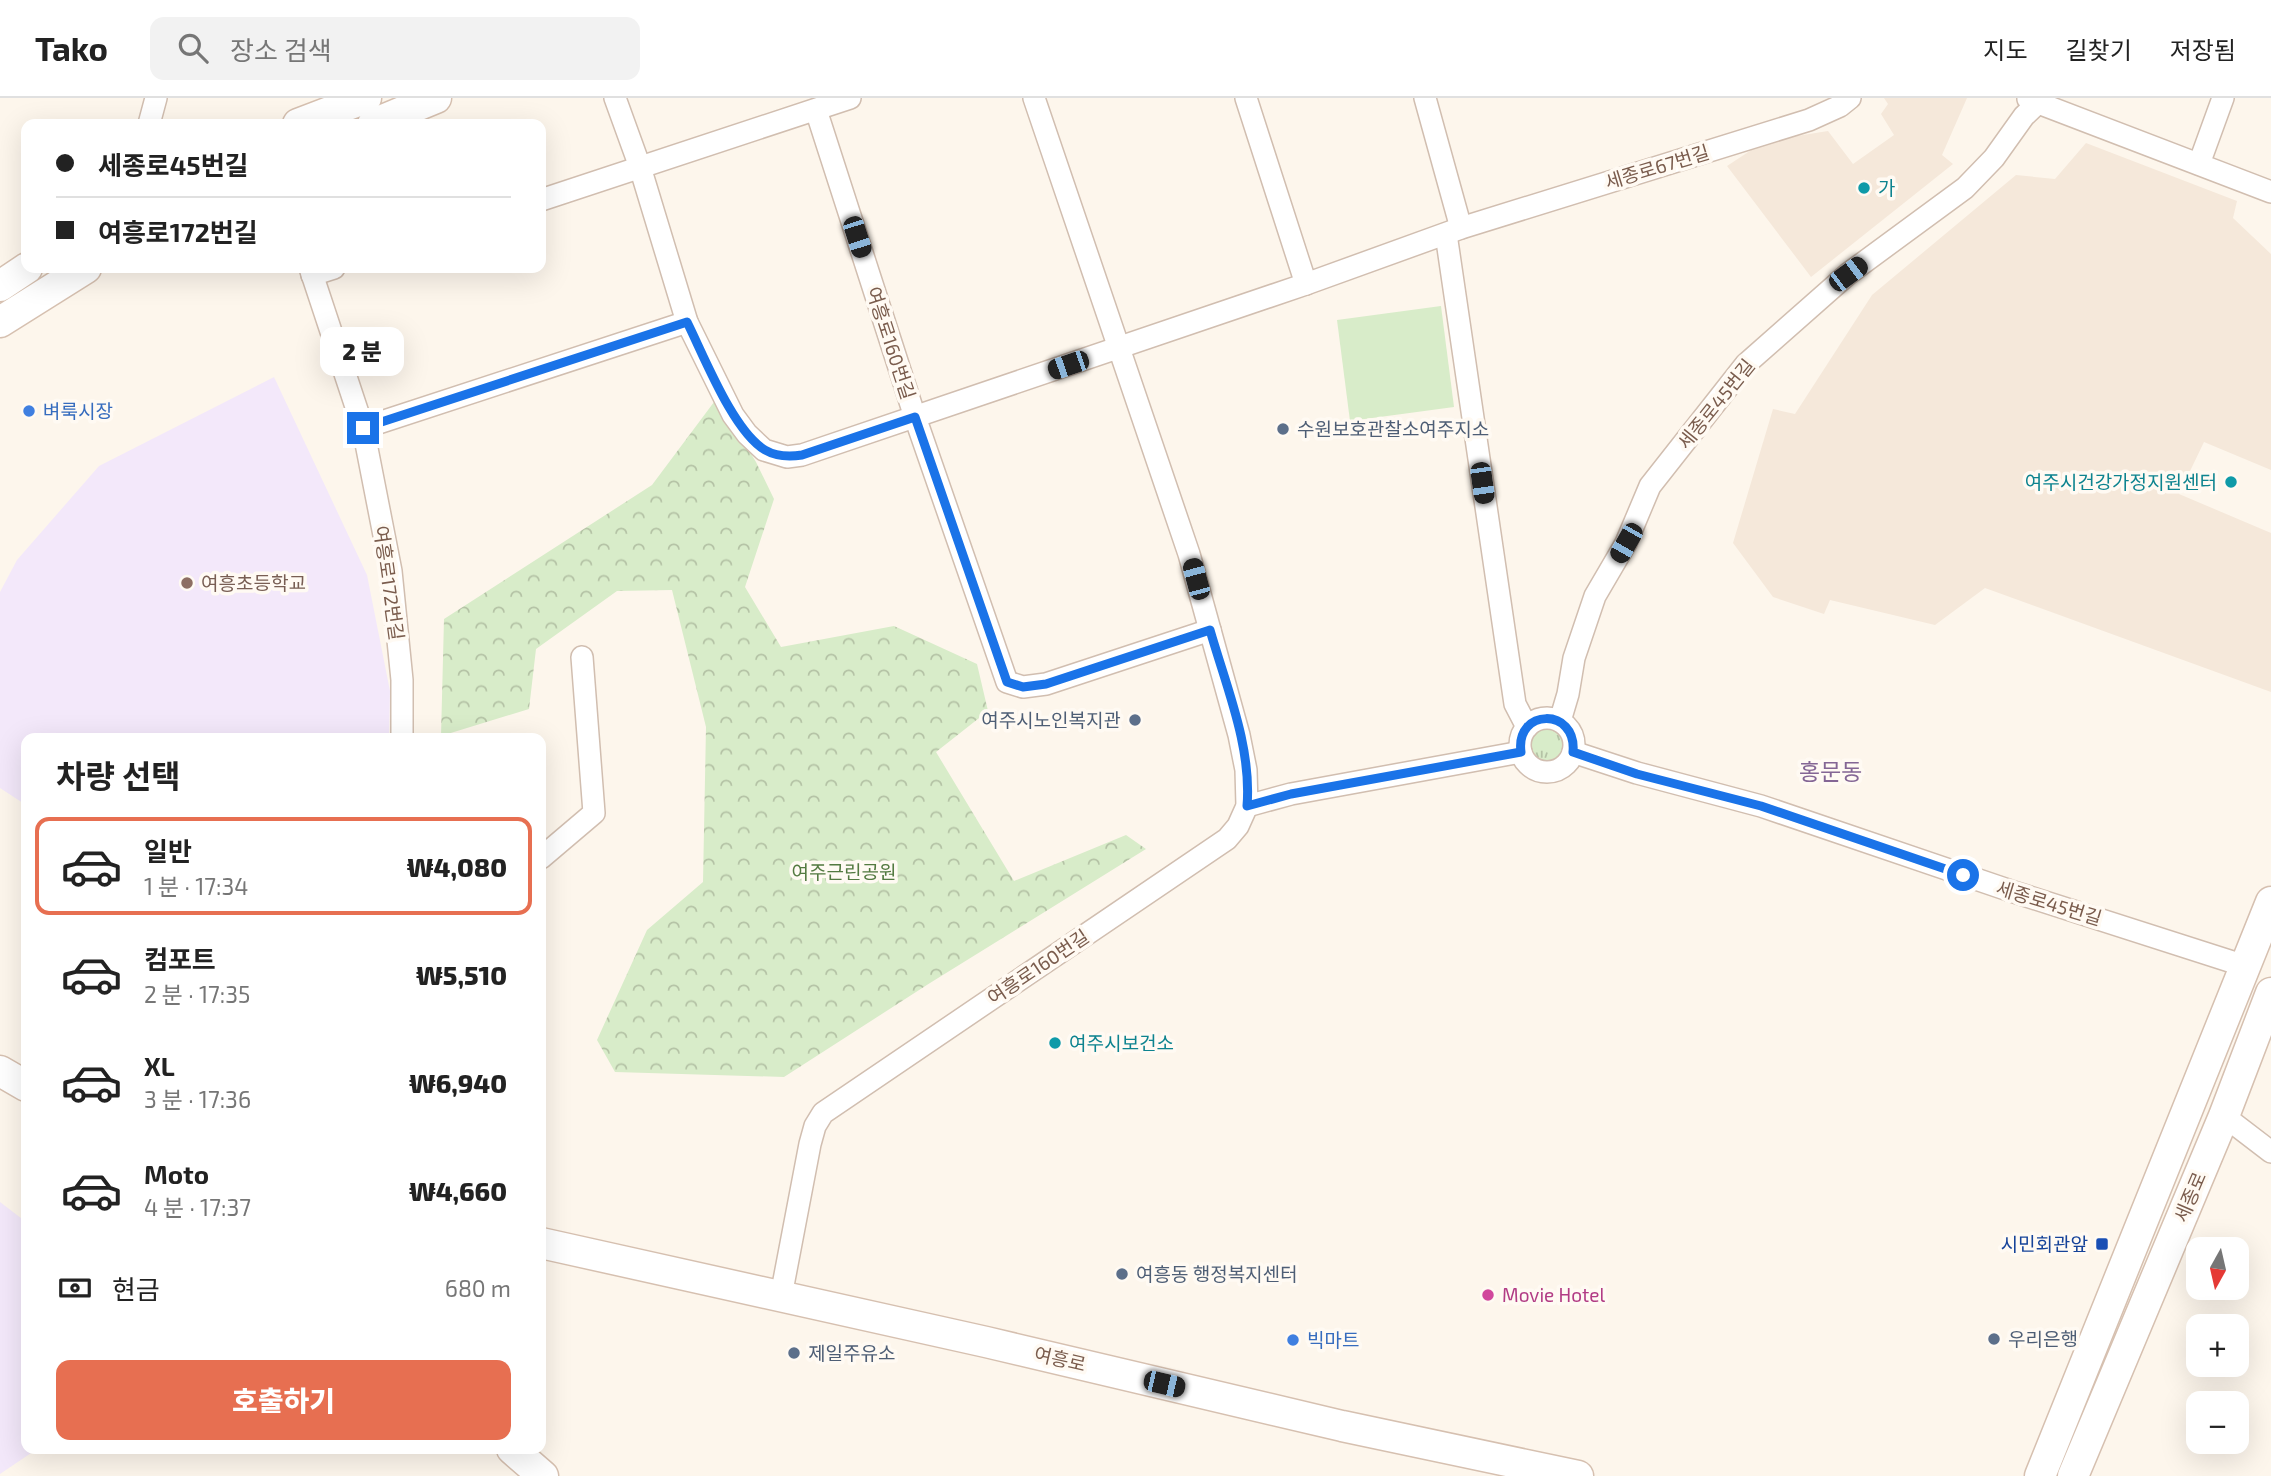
<!DOCTYPE html>
<html lang="ko">
<meta charset="utf-8">
<style>
:root{--surface:#fff;--page:#f2f2f2;--text:#222;--muted:#767676;--line:#e0e0e0;--accent:#e76f51}
body{margin:0;font-family:"Exo 2","Noto Sans KR",sans-serif;background:var(--page);color:var(--text);height:100vh;display:flex;flex-direction:column;font-size:26px;white-space:nowrap}
*{box-sizing:border-box;margin:0}
p{font-size:23px;color:var(--muted)}
.icon{flex:none;width:38px;height:38px;fill:none;stroke:currentColor;stroke-width:2;stroke-linecap:round;stroke-linejoin:round}
.map{position:relative;flex:1;overflow:hidden}
.panel{position:absolute;left:21px;top:635px;width:525px;height:721px;display:flex;flex-direction:column;background:var(--surface);border-radius:14px;box-shadow:0 7px 28px #0002}
.panel>*{flex:none}
.hud{position:absolute;left:21px;top:21px;width:525px;height:154px;border-radius:14px;box-shadow:0 7px 28px #0002;display:grid;align-content:center;height:154px;padding:0 35px;background:var(--surface)}
.needle{width:46px;rotate:188deg}
.fabs{position:absolute;left:2186px;top:1139px;display:grid;gap:14px}
.fabs a{display:grid;place-items:center;width:63px;height:63px;border-radius:14px;background:var(--surface);box-shadow:0 7px 28px #0002;font-size:35px}
.end{position:absolute;width:32px;height:32px;margin:-16px;border:9px solid #1a73e8;background:#fff;box-shadow:0 0 0 4px #fff}
.from{border-radius:50%}
.bubble{position:absolute;height:49px;border-radius:14px;background:var(--surface);box-shadow:0 7px 28px #0002;font-size:23px;font-weight:800;line-height:49px;text-align:center}
.car{position:absolute;width:21px;height:42px;margin:-21px -10px;border-radius:9px;box-shadow:0 0 5px 2px #0007;background:linear-gradient(#222 24%,#8ab4d8 0 40%,#222 0 76%,#8ab4d8 0 86%,#222 0)}
.hud b{display:flex;align-items:center;gap:24px;height:66px;font-size:26px}
.hud b+b{border-top:2px solid var(--line)}
.hud i{width:18px;height:18px;background:var(--text)}
ul{padding:0;list-style:none}
li{display:flex;align-items:center;gap:21px;height:98px;margin:0 14px 10px;padding:0 21px;border:4px solid transparent;border-radius:14px}
li div{flex:1}
li b{display:block;font-size:26px}
li em{font-style:normal;font-weight:800}
li.on{border-color:var(--accent)}
li>.icon{width:63px;height:63px;stroke-width:1.5}
h2{padding:0 35px;font-size:32px;line-height:84px}
.pay{display:flex;align-items:center;gap:18px;height:77px;padding:0 35px;font-size:26px}
.pay p{margin-inline-start:auto}
.action{display:flex;gap:14px;margin-top:auto;padding:14px 35px}
.action a{flex:1;height:80px;border-radius:14px;background:var(--accent);color:#fff;font-size:28px;font-weight:800;line-height:80px;text-align:center}
header{display:flex;align-items:center;gap:42px;box-sizing:border-box;height:98px;padding:0 35px;background:var(--surface);border-bottom:2px solid var(--line)}
header strong{font-size:33px}
nav{display:flex;gap:38px;margin-inline-start:auto;font-size:24px}
.search{width:490px;height:63px;background:var(--page);display:flex;align-items:center;gap:18px;box-sizing:border-box;padding:0 24px;border-radius:14px;color:var(--muted);font-size:26px}
.map>svg:first-child{display:block}
.residential{fill:#f5e8da}
.education{fill:#f3e8fa}
.grass{fill:url(#grass-tufts)}
.forest{fill:url(#forest-crowns)}
.pitch{fill:#d8ecc9}
.lines{fill:none;stroke-linecap:round;stroke-linejoin:round}
.street-casing{stroke:#d1beb0;stroke-width:24}
.secondary-casing{stroke:#d6c0b0;stroke-width:33}
.street{stroke:#fff;stroke-width:21}
.secondary{stroke:#fff;stroke-width:30}
.route{stroke:#1a73e8;stroke-width:9}
.culture-dot{fill:#0f9aa8;stroke:#fffaf3;stroke-width:2.5}
.shop-dot{fill:#3f7fe0;stroke:#fffaf3;stroke-width:2.5}
.service-dot{fill:#5c6f8a;stroke:#fffaf3;stroke-width:2.5}
.education-dot{fill:#8d6e63;stroke:#fffaf3;stroke-width:2.5}
.transit-dot{fill:#1a4fb4;stroke:#fffaf3;stroke-width:2.5}
.hotel-dot{fill:#d1479c;stroke:#fffaf3;stroke-width:2.5}
.labels{text-anchor:middle;stroke-width:7;stroke-linejoin:round;paint-order:stroke}
.street-label{font-size:19px;fill:#7a5c4d;stroke:#fffaf3}
.culture-label{font-size:19px;fill:#0d838f;stroke:#fffaf3;text-anchor:start}
.shop-label{font-size:19px;fill:#366cbe;stroke:#fffaf3;text-anchor:start}
.service-label{font-size:19px;fill:#4e5e75;stroke:#fffaf3;text-anchor:start}
.education-label{font-size:19px;fill:#785e54;stroke:#fffaf3;text-anchor:start}
.park-label{font-size:19px;fill:#537a41;stroke:#fffaf3}
.transit-label{font-size:19px;fill:#164399;stroke:#fffaf3;text-anchor:end}
.hotel-label{font-size:19px;fill:#b23c85;stroke:#fffaf3;text-anchor:start}
.quarter-label{font-size:23px;fill:#846695;stroke:#fffaf3}
</style>
<header>
<strong>Tako</strong>
<div class="search"><svg class="icon" aria-label="search" viewBox="0 0 24 24"><circle cx="10" cy="10" r="6"/><path d="M15 15l6 6"/></svg>장소 검색</div>
<nav><a>지도</a><a>길찾기</a><a>저장됨</a></nav>
</header>
<div class="map">
<svg width="2271" height="1378" viewBox="0 0 2271 1378">
<defs>
<pattern id="grass-tufts" width="24" height="20" patternUnits="userSpaceOnUse" patternTransform="scale(1.75)"><rect width="24" height="20" fill="#d8ecc9"/><path d="M3 7l-1-3M5 7V3M7 7l1-3M15 17l-1-3M17 17v-4M19 17l1-3" fill="none" stroke="#b4c2a5"/></pattern>
<pattern id="forest-crowns" width="20" height="18" patternUnits="userSpaceOnUse" patternTransform="scale(1.75)"><rect width="20" height="18" fill="#d8ecc9"/><path d="M2 6a3 3 0 1 1 6 0M12 15a3 3 0 1 1 6 0" fill="none" stroke="#b4c2a5"/></pattern>
</defs>
<rect width="100%" height="100%" fill="#fdf6ec"/>
<g class="residential">
<polygon points="1884,0 1967,0 1942,57 1953,66 1811,179 1727,68 1765,43 1828,33 1853,66 1894,37 1881,16 1888,6"/>
<polygon points="2086,45 2237,103 2233,120 2271,156 2271,372 2204,344 2179,396 2271,435 2271,594 1985,490 1935,527 1830,502 1824,516 1773,499 1733,445 1773,311 1795,316 1872,197 2016,77 2055,81"/>
</g>
<g class="education">
<polygon points="274,279 367,477 390,593 389,640 26,640 26,707 0,690 0,494 17,462 99,368"/>
<polygon points="0,1104 26,1124 26,1351 37,1351 0,1376"/>
</g>
<circle class="grass" cx="1547" cy="647" r="17"/>
<polygon class="forest" points="717,300 756,364 774,401 745,489 781,549 894,528 977,566 988,613 936,654 1014,783 1126,737 1146,751 930,885 784,979 615,974 597,942 647,832 703,784 706,629 672,492 617,493 536,551 529,611 441,638 444,521 652,387"/>
<polygon class="pitch" points="1441,208 1454,309 1350,323 1337,222"/>
<g class="lines">
<defs>
<g id="street">
<polyline points="615,0 640,69 687,224 733,317 747,336 764,352 787,359 802,357 1306,186 1461,130 1809,22 1840,8 1850,0"/>
<polyline points="1246,0 1306,186"/>
<polyline points="1425,0 1461,130"/>
<polyline points="2028,1 2271,94"/>
<polyline points="816,12 915,319 1007,584 1023,589 1046,586 1210,532"/>
<polyline points="149,26 156,0"/>
<polyline points="2199,66 2223,0"/>
<polyline points="541,102 850,0"/>
<polyline points="1446,136 1515,606 1527,629"/>
<polyline points="310,170 363,330 391,473 402,582 402,640"/>
<polyline points="312,177 334,170"/>
<polyline points="363,330 687,224"/>
<circle cx="1547" cy="647" r="27"/>
<polyline points="1560,623 1568,596 1574,560 1595,498 1626,445 1650,388 1746,266 1848,176 1965,90 1994,60 2024,18 2043,0"/>
<polyline points="1573,654 1637,675 1761,708 2014,794 2245,868"/>
<polyline points="1247,708 1291,696 1521,654"/>
<polyline points="541,760 594,715 582,559"/>
<polyline points="2224,1018 2271,1054"/>
<polyline points="781,1198 810,1046 815,1028 823,1015 1227,741 1238,728 1247,708 1246,672 1239,637 1189,456 1034,0"/>
</g>
<g id="secondary">
<polyline points="298,26 366,0"/>
<polyline points="373,26 436,0"/>
<polyline points="0,188 27,170"/>
<polyline points="0,224 86,170"/>
<polyline points="0,973 26,988"/>
<polyline points="541,1145 986,1244 1342,1328 1578,1378"/>
<polyline points="512,1351 543,1378"/>
<polyline points="2040,1378 2271,804"/>
<polyline points="2073,1378 2224,1018 2271,895"/>
</g>
</defs>
<use href="#street" class="street-casing"/>
<use href="#secondary" class="secondary-casing"/>
<use href="#street" class="street"/>
<use href="#secondary" class="secondary"/>
</g>
<g class="lines">
<path class="route" d="M363 330 687 224C704 258 733 333 765 352 777 359 789 359 802 357L915 319 1007 584 1023 589 1046 586 1210 532C1226 588 1252 649 1247 708L1291 696 1521 654C1515 610 1577 609 1573 654L1637 676 1761 708 1963 777"/>
</g>
<g class="culture-dot">
<circle cx="1864" cy="90" r="7"/>
<circle cx="2231" cy="384" r="7"/>
<circle cx="1055" cy="945" r="7"/>
</g>
<g class="shop-dot">
<circle cx="29" cy="313" r="7"/>
<circle cx="1293" cy="1242" r="7"/>
</g>
<g class="service-dot">
<circle cx="1283" cy="331" r="7"/>
<circle cx="1135" cy="622" r="7"/>
<circle cx="1122" cy="1176" r="7"/>
<circle cx="1994" cy="1241" r="7"/>
<circle cx="794" cy="1255" r="7"/>
</g>
<circle class="education-dot" cx="187" cy="485" r="7"/>
<rect class="transit-dot" x="2095" y="1139" width="14" height="14" rx="3.5"/>
<circle class="hotel-dot" cx="1488" cy="1197" r="7"/>
<g class="labels">
<g class="street-label">
<text transform="translate(1657 69) rotate(-17)" y="7">세종로67번길</text>
<text transform="translate(891 245) rotate(72)" y="7">여흥로160번길</text>
<text transform="translate(1716 306) rotate(-51)" y="7">세종로45번길</text>
<text transform="translate(389 485) rotate(82)" y="7">여흥로172번길</text>
<text transform="translate(2049 805) rotate(17)" y="7">세종로45번길</text>
<text transform="translate(1038 869) rotate(-34)" y="7">여흥로160번길</text>
<text transform="translate(2190 1099) rotate(-67)" y="7">세종로</text>
<text transform="translate(1060 1261) rotate(13)" y="7">여흥로</text>
</g>
<g class="culture-label">
<text x="1878" y="97">가</text>
<text x="2217" y="391" text-anchor="end">여주시건강가정지원센터</text>
<text x="1069" y="952">여주시보건소</text>
</g>
<g class="shop-label">
<text x="43" y="320">벼룩시장</text>
<text x="1307" y="1249">빅마트</text>
</g>
<g class="service-label">
<text x="1297" y="338">수원보호관찰소여주지소</text>
<text x="1121" y="629" text-anchor="end">여주시노인복지관</text>
<text x="1136" y="1183">여흥동 행정복지센터</text>
<text x="2008" y="1248">우리은행</text>
<text x="808" y="1262">제일주유소</text>
</g>
<g class="education-label">
<text x="201" y="492">여흥초등학교</text>
</g>
<g class="park-label">
<text x="844" y="781">여주근린공원</text>
</g>
<g class="transit-label">
<text x="2088" y="1153">시민회관앞</text>
</g>
<g class="hotel-label">
<text x="1502" y="1204">Movie Hotel</text>
</g>
<g class="quarter-label">
<text x="1831" y="682">홍문동</text>
</g>
</g>
</svg>
<div class="fabs">
<a><svg class="needle" viewBox="-14 -14 28 28"><path d="M0-13l5 13h-10z" fill="#e53935"/><path d="M0 13l5-13h-10z" fill="#767676"/></svg></a>
<a>+</a>
<a>−</a>
</div>
<i class="end from" style="left:1963px;top:777px"></i>
<i class="end" style="left:363px;top:330px"></i>
<div class="bubble" style="left:320px;top:229px;width:84px">2 분</div>
<i class="car" style="left:857px;top:139px;rotate:162deg"></i>
<i class="car" style="left:1848px;top:176px;rotate:53deg"></i>
<i class="car" style="left:1068px;top:267px;rotate:251deg"></i>
<i class="car" style="left:1482px;top:385px;rotate:172deg"></i>
<i class="car" style="left:1626px;top:445px;rotate:210deg"></i>
<i class="car" style="left:1196px;top:481px;rotate:345deg"></i>
<i class="car" style="left:1164px;top:1286px;rotate:103deg"></i>
<div class="hud">
<b><i class="from"></i>세종로45번길</b>
<b><i></i>여흥로172번길</b>
</div>
<section class="panel">
<h2>차량 선택</h2>
<ul>
<li class="on"><svg class="icon" aria-label="car" viewBox="0 0 24 24"><path d="M5 17H2v-5l4-1 3-4h7l3 4 3 1v5h-3M9 17h6M6 11h13"/><circle cx="7" cy="17" r="2"/><circle cx="17" cy="17" r="2"/></svg><div><b>일반</b><p>1 분 · 17:34</p></div><em>₩4,080</em></li>
<li><svg class="icon" aria-label="car" viewBox="0 0 24 24"><path d="M5 17H2v-5l4-1 3-4h7l3 4 3 1v5h-3M9 17h6M6 11h13"/><circle cx="7" cy="17" r="2"/><circle cx="17" cy="17" r="2"/></svg><div><b>컴포트</b><p>2 분 · 17:35</p></div><em>₩5,510</em></li>
<li><svg class="icon" aria-label="car" viewBox="0 0 24 24"><path d="M5 17H2v-5l4-1 3-4h7l3 4 3 1v5h-3M9 17h6M6 11h13"/><circle cx="7" cy="17" r="2"/><circle cx="17" cy="17" r="2"/></svg><div><b>XL</b><p>3 분 · 17:36</p></div><em>₩6,940</em></li>
<li><svg class="icon" aria-label="car" viewBox="0 0 24 24"><path d="M5 17H2v-5l4-1 3-4h7l3 4 3 1v5h-3M9 17h6M6 11h13"/><circle cx="7" cy="17" r="2"/><circle cx="17" cy="17" r="2"/></svg><div><b>Moto</b><p>4 분 · 17:37</p></div><em>₩4,660</em></li>
</ul>
<div class="pay"><svg class="icon" aria-label="cash" viewBox="0 0 24 24"><path d="M3 7h18v10H3z"/><circle cx="12" cy="12" r="2"/></svg>현금<p>680 m</p></div>
<div class="action"><a>호출하기</a></div>
</section>
</div>
